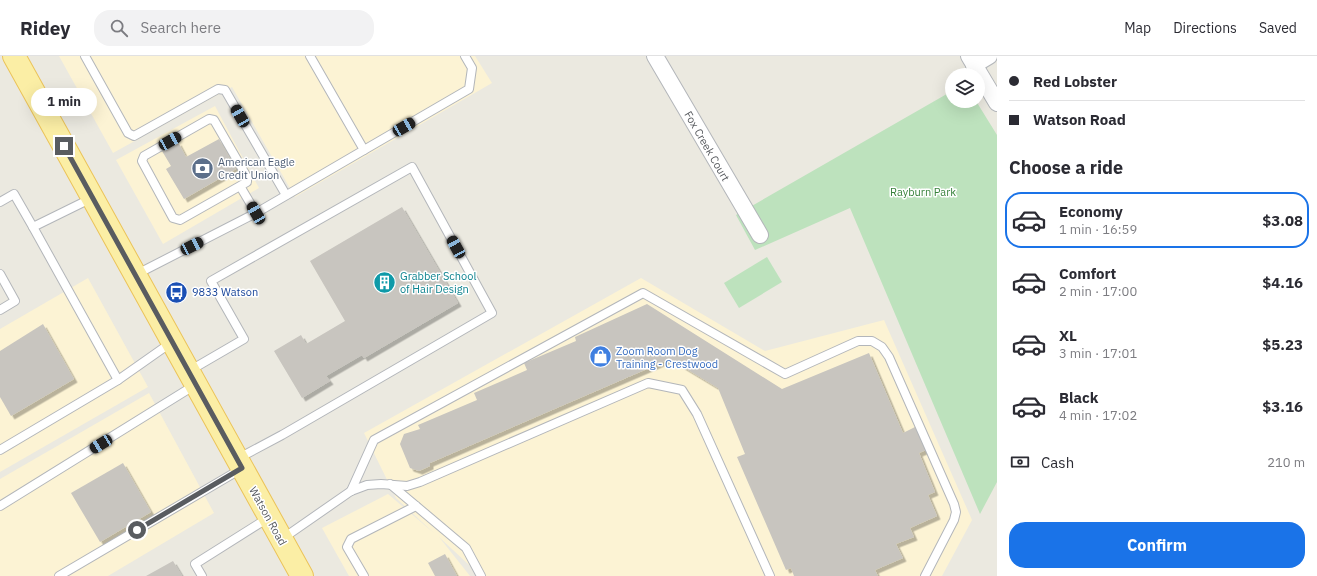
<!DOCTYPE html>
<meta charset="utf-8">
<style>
:root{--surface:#fff;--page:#f2f2f3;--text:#2b2b33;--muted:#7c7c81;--line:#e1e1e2;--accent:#1a73e8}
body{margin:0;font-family:"IBM Plex Sans",sans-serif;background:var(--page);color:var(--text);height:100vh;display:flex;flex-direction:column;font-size:15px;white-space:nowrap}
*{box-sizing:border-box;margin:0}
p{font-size:13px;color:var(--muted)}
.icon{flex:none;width:22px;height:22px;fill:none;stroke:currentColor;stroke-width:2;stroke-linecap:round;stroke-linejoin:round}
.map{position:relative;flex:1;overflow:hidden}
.details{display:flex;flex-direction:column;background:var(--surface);width:320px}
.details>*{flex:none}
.top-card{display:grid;align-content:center;height:88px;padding:0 12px;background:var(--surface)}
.fabs{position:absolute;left:945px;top:12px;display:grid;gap:8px}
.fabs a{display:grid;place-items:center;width:40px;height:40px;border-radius:50%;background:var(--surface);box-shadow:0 4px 16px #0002;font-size:20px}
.end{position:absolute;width:18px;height:18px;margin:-9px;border:5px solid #595c60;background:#fff;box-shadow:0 0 0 2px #fff}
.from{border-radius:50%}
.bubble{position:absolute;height:28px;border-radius:14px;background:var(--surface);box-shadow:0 4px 16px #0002;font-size:13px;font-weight:800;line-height:28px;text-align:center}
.car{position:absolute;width:12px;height:24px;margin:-12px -6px;border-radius:5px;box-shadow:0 0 3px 1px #0007;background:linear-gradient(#222 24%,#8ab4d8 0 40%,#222 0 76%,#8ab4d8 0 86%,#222 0)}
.top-card b{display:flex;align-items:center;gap:14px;height:38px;font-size:15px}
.top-card b+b{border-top:1px solid var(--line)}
.top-card i{width:10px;height:10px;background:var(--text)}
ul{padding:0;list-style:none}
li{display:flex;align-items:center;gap:12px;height:56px;margin:0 8px 6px;padding:0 4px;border:2px solid transparent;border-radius:16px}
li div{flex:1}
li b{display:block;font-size:15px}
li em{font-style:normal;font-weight:800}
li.active{border-color:var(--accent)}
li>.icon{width:36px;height:36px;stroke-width:1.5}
h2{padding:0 12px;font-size:18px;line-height:48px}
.pay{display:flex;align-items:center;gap:10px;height:44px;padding:0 12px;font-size:15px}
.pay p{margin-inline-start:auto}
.cta{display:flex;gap:8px;margin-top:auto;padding:8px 12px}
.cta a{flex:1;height:46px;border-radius:16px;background:var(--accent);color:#fff;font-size:16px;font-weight:800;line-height:46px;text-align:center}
header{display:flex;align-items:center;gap:24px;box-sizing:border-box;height:56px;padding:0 20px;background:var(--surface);border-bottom:1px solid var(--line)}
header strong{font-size:19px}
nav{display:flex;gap:22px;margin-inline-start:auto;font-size:14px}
.search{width:280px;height:36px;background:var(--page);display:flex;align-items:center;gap:10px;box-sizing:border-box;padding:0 14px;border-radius:16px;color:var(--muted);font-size:15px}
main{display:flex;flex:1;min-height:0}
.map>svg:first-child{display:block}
.commercial{fill:#fcf3d4}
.green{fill:#bde2bd}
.building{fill:#c8c5bf;filter:url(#shadow)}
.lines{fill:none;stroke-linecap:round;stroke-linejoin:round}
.service-casing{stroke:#b3b6ba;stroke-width:10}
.minor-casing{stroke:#b3b6ba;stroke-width:18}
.primary-casing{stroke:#ebc359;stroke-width:24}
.service{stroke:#fff;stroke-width:8}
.minor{stroke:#fff;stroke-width:16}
.primary{stroke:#fbeea5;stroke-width:22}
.route{stroke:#595c60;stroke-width:5}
.labels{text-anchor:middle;stroke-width:3;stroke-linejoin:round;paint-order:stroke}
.street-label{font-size:11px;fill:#595c60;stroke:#fff}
.service-label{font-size:11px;fill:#4e5e75;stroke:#fff;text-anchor:start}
.park-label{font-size:11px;fill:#37813b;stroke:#fff}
.culture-label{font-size:11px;fill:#0d838f;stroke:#fff;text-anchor:start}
.transit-label{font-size:11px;fill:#164399;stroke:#fff;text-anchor:start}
.shop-label{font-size:11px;fill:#366cbe;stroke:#fff;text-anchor:start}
</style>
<header>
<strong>Ridey</strong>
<div class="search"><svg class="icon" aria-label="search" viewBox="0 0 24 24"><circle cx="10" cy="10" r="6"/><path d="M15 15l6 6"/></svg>Search here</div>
<nav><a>Map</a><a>Directions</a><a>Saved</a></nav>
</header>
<main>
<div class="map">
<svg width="997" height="520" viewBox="0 0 997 520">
<defs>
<filter id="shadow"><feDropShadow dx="3.5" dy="3.5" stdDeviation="0" flood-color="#0004"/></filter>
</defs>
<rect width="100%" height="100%" fill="#ebe9e0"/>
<g class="commercial">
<polygon points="59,0 475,0 492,27 295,141 232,31 113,97"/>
<polygon points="215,50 259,132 163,188 116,104"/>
<polygon points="88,222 148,331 0,416 0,273"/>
<polygon points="641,222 765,295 884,264 972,464 942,520 481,520 439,481 470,520 349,520 322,472 388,438 435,478 396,442 364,377"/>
<polygon points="149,337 214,457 108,520 0,520 0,423"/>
</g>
<g class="green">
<polygon points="952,35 952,45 976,45 997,79 997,426 980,458 850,152 755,194 736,159"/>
<polygon points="767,201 782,226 739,252 724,227"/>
</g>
<g class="building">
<polygon points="219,83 236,113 184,143 166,113 171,110 162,95 178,86 186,101"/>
<polygon points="402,151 458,247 364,302 362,299 326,320 330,325 302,342 274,295 301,279 306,288 345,265 310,205"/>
<polygon points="647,248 782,333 869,297 903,377 915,371 926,394 919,397 935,436 928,439 937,460 910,472 914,481 896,488 903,502 875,514 878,520 794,520 791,512 786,514 737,401 745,398 718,332 670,303 430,407 430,410 419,415 410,412 400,388 404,378 420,373 418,369 477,344 474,337 527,314 524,307 576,285 575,281"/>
<polygon points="43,268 74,323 11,360 0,341 0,295"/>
<polygon points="123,407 151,456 100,486 71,437"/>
<polygon points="445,498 457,520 435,520 428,507"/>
<polygon points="173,505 182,520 146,520"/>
</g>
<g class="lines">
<defs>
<g id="service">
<polyline points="85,0 128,77 134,80 218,33 225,34 286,139"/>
<polyline points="364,94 469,33 472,12 465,0"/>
<polyline points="240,130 247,126 247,121 214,64 209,63 144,100 142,105 173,162 180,164 240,130 256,157"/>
<polyline points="0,146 14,138 33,171 92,142"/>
<polyline points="33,171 118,324"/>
<polyline points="0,218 15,245 0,254"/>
<polyline points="137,218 256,157 364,94 310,0"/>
<polyline points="189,315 244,283 211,225 412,111 492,257 282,379 237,403"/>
<polyline points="0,394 118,324 172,286"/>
<polyline points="390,428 466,492 481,520"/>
<polyline points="351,435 374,384 643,237 785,318 858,285 872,285 882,291 889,301 954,448 956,456 954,464 925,520"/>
<polyline points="0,450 195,329"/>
<polyline points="282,483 351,435 367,429 381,428 407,430 420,426 648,327 682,334 697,358 770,520"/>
<polyline points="59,520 241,413"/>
<polyline points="202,520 195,508 268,462"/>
<polyline points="364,520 347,491 351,483 416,450"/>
</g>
<g id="minor">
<polyline points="655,0 760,179"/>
<polyline points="969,0 997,47"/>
<polyline points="974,9 989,0"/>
</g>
<polyline id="primary" points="14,0 302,520"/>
</defs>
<use href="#service" class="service-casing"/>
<use href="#minor" class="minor-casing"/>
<use href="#primary" class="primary-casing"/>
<use href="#service" class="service"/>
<use href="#minor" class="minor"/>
<use href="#primary" class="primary"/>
</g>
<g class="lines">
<polyline class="route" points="64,90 242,412 137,474"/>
</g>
<defs>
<symbol id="bank-disc" viewBox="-11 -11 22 22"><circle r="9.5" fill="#5c6f8a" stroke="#fff"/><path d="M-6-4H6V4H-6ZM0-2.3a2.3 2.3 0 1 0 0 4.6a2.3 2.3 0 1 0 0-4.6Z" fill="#fff"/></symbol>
<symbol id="building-disc" viewBox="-11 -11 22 22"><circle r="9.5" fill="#0f9aa8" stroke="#fff"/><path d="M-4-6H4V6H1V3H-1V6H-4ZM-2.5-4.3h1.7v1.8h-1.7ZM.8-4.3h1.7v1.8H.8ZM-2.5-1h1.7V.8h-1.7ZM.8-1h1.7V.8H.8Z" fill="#fff"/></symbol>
<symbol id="bus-disc" viewBox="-11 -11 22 22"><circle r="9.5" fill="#1a4fb4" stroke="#fff"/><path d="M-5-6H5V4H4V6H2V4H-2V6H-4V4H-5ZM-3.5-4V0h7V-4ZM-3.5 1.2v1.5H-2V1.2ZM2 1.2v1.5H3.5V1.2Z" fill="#fff"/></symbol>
<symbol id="shop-disc" viewBox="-11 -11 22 22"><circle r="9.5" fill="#3f7fe0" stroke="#fff"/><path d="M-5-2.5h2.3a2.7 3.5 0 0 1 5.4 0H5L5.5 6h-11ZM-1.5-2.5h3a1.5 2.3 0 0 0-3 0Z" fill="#fff"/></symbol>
</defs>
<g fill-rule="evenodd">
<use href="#bank-disc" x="190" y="100" width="25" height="25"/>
<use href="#building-disc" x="372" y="214" width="25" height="25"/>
<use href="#bus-disc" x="164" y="224" width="25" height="25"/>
<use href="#shop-disc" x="588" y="288" width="25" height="25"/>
</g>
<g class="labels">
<g class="street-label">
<text transform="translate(707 90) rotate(60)" y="4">Fox Creek Court</text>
<text transform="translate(268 460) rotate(61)" y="4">Watson Road</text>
</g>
<g class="service-label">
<text x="218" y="110">American Eagle<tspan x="218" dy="13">Credit Union</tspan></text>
</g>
<g class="park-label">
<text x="923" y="140">Rayburn Park</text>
</g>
<g class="culture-label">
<text x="400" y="224">Grabber School<tspan x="400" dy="13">of Hair Design</tspan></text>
</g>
<g class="transit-label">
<text x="192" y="240">9833 Watson</text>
</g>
<g class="shop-label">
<text x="616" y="299">Zoom Room Dog<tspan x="616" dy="13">Training - Crestwood</tspan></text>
</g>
</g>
</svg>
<div class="fabs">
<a><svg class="icon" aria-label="layers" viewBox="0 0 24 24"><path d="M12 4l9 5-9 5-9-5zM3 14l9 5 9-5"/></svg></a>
</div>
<i class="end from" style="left:137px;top:474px"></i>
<i class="end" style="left:64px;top:90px"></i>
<div class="bubble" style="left:31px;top:32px;width:66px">1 min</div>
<i class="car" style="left:240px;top:60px;rotate:330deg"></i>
<i class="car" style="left:404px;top:71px;rotate:60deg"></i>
<i class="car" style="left:170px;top:85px;rotate:61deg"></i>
<i class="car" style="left:256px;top:157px;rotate:330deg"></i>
<i class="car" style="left:192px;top:190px;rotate:63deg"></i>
<i class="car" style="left:456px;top:191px;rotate:331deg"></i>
<i class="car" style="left:101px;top:388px;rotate:239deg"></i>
</div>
<section class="details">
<div class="top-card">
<b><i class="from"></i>Red Lobster</b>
<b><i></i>Watson Road</b>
</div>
<h2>Choose a ride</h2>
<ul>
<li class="active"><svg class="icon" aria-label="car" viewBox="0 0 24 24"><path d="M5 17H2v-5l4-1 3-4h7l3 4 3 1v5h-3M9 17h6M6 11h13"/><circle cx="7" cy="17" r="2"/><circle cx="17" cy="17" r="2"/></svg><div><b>Economy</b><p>1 min · 16:59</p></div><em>$3.08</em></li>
<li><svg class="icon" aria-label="car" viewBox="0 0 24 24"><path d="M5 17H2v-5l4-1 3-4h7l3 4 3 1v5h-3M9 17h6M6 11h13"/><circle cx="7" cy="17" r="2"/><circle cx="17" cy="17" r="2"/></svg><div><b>Comfort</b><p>2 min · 17:00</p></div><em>$4.16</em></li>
<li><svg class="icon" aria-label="car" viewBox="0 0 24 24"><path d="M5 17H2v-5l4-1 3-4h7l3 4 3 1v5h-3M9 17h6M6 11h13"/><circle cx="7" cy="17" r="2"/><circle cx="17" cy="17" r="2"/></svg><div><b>XL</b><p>3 min · 17:01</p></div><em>$5.23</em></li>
<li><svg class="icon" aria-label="car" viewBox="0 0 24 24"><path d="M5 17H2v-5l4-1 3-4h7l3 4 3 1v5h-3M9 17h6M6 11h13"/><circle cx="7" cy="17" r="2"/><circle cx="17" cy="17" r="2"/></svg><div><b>Black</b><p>4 min · 17:02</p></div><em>$3.16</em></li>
</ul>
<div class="pay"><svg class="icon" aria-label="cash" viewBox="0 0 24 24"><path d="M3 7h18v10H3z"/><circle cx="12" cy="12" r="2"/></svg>Cash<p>210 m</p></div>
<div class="cta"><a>Confirm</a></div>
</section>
</main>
